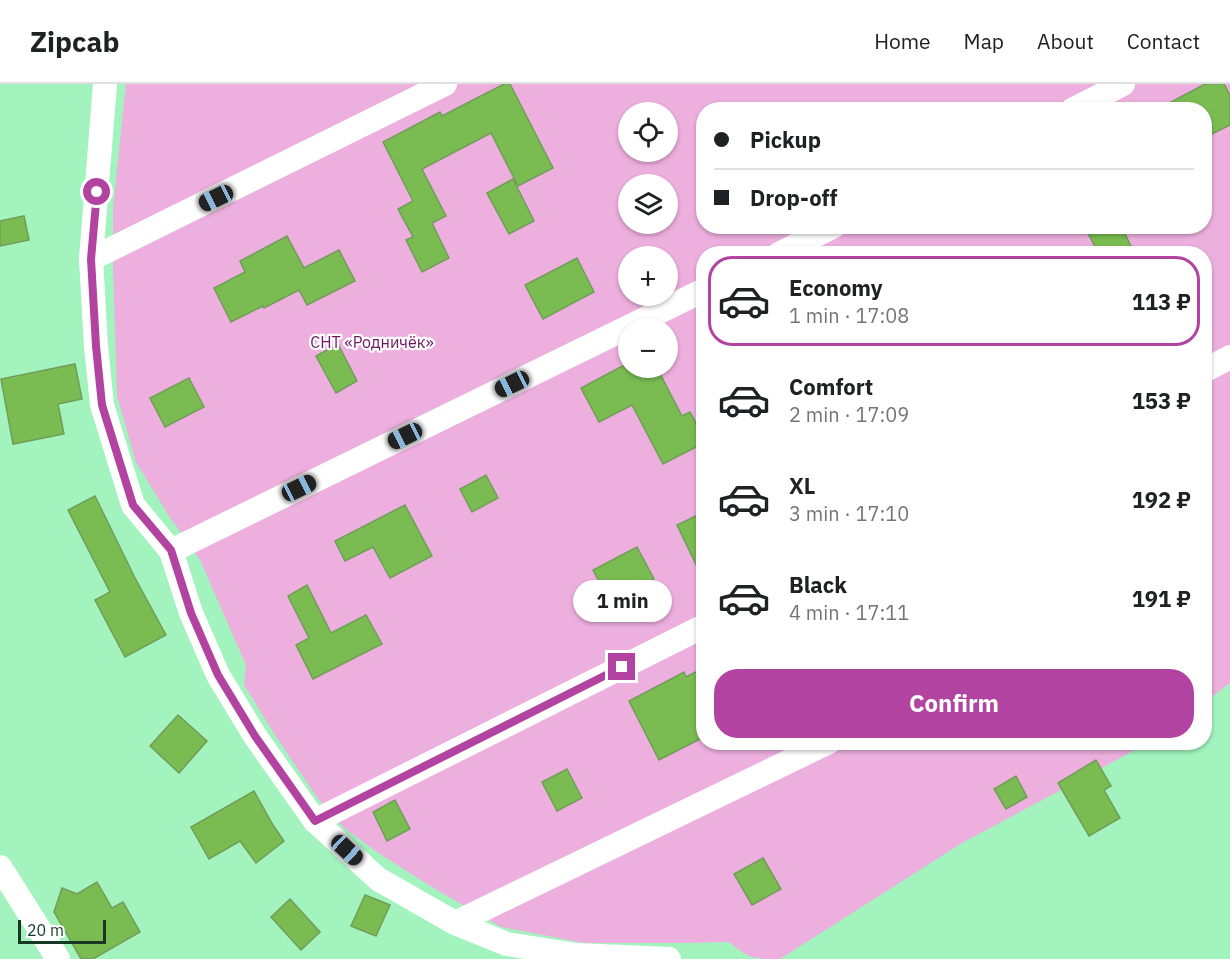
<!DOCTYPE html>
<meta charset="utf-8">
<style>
:root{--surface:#fff;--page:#f2f2f2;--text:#202124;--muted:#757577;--line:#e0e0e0;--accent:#b343a0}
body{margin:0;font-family:"IBM Plex Sans",sans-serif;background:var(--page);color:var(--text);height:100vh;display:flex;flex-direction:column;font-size:22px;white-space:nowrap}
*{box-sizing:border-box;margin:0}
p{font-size:20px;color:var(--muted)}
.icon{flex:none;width:33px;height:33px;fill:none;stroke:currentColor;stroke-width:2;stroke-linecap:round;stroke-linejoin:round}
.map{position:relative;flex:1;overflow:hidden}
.sheet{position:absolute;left:696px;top:162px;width:516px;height:504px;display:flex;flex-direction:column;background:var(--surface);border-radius:24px;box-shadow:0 2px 4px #0004}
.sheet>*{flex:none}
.banner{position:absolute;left:696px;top:18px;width:516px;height:132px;border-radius:24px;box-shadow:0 2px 4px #0004;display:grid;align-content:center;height:132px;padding:0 18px;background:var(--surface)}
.tools{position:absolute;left:618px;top:18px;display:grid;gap:12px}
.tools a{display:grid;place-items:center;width:60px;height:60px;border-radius:50%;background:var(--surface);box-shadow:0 2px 4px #0004;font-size:30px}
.scale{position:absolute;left:18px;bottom:15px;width:88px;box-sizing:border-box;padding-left:6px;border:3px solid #173824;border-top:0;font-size:16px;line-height:21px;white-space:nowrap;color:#173824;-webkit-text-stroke:4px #fefefe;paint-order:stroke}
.end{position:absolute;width:27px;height:27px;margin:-14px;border:8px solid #b343a0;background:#fff;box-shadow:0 0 0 3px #fff}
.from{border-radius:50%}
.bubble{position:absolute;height:42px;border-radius:21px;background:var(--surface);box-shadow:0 2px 4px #0004;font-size:20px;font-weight:700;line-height:42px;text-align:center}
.car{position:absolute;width:18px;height:36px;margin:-18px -9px;border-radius:8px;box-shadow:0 0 4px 2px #0007;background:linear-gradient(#222 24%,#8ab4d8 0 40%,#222 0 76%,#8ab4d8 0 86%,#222 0)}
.banner b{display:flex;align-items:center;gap:21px;height:57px;font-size:22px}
.banner b+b{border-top:2px solid var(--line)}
.banner i{width:15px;height:15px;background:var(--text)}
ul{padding:10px 0 0;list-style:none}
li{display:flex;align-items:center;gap:18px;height:90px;margin:0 12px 9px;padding:0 6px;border:3px solid transparent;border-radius:24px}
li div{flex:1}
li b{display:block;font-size:22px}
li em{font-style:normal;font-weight:700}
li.active{border-color:var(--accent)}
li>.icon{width:54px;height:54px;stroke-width:1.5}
.primary-button{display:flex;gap:12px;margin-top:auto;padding:12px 18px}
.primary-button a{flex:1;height:69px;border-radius:24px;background:var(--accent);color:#fff;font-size:24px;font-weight:700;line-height:69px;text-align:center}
header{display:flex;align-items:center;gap:36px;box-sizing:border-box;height:84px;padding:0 30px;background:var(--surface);border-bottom:2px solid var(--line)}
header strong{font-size:28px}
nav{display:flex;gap:33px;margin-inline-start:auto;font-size:21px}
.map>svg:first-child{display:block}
.green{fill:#edafde;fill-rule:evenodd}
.building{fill:#7abc51;stroke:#719d58;stroke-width:1.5}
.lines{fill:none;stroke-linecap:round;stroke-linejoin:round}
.street{stroke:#fff;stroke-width:24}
.route{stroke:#b343a0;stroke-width:8}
.labels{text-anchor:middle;stroke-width:4.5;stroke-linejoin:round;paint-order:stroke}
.park-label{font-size:16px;fill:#6f1661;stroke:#fefefe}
</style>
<header>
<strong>Zipcab</strong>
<nav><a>Home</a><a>Map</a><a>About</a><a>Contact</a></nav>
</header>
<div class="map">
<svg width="1230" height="875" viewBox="0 0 1230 875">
<rect width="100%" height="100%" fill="#a2f3be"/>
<path class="green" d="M126 0H1230V599L1205 618 1204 170H704V658L1148 659 962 759 780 875C752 875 750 875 729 858L684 859H584L501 843 435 805 377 768 344 744 319 716 277 654 244 601 246 581 200 476 169 432 136 378 117 312 113 183V124ZM704 26H1204V142H704ZM628 28H668V68H628ZM628 100H668V140H628ZM628 172H668V212H628ZM628 244H668V284H628Z"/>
<g class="building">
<polygon points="504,0 510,0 553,84 518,102 491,49 422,85 446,132 432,139 449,174 422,188 406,156 413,153 398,125 413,117 383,58 440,28 442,32"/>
<polygon points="1205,0 1224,0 1230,11 1230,41 1204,54 1204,26 1156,26"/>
<polygon points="513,95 534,137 509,150 487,109"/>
<polygon points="24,132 29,156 0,162 0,137"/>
<polygon points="1084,142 1121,142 1135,170 1099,170"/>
<polygon points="287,152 304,184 339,166 355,197 307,221 299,206 264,224 263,222 231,238 214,204 245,188 240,177"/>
<polygon points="577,174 594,208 543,235 525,201"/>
<polygon points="338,260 357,297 336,309 316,272"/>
<polygon points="628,279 628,284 657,284 682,332 690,328 704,354 704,359 663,380 632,321 599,338 581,304"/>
<polygon points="75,280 82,315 58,320 64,350 13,360 1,295"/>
<polygon points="189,294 204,323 165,343 150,314"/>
<polygon points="486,391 498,414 472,428 460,405"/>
<polygon points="95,412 135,494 166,551 125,573 95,516 110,508 68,426"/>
<polygon points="405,421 432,472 390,494 373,463 345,477 335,457"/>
<polygon points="704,428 704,497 677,441"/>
<polygon points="637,463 654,495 610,518 593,486"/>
<polygon points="307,501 331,549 366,531 382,560 313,595 296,561 309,554 288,512"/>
<polygon points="704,584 704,653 659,676 629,617 684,588 686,593"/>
<polygon points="178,631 207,657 179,689 150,662"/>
<polygon points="1096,676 1111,702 1104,706 1120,734 1089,752 1058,699"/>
<polygon points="567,685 582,714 557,727 542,698"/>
<polygon points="1016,692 1027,713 1006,725 994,705"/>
<polygon points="254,707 273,741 284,757 256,779 240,757 209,775 191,743"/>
<polygon points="395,716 410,745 387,757 373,728"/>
<polygon points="763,774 781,805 752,821 734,790"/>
<polygon points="97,798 112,824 123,818 140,848 93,875 81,875 54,828 62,804 77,810"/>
<polygon points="365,811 390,821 376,852 351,842"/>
<polygon points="290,815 320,848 301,866 271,833"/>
</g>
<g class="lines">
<g class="street">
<polyline points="105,0 91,175 96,262 102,321 133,421 171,467 191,529 218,591 255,652 315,737 378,795 455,839 507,860 577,871 669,875"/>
<polyline points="1072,26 1123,0"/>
<polyline points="779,170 834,142"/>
<polyline points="91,175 445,0"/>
<polyline points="1204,287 1230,273"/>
<polyline points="171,467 704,206"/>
<polyline points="315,737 704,542"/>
<polyline points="0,783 58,875"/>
<polyline points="455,839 829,658"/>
</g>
</g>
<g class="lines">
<polyline class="route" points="97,108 91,175 96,262 102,321 133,421 171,466 191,529 218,591 255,652 315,737 622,583"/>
</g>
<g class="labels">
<g class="park-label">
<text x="372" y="264">СНТ «Родничёк»</text>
</g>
</g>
</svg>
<div class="tools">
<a><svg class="icon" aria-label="locate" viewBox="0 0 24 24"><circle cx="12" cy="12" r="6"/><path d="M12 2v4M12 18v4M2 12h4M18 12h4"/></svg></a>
<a><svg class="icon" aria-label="layers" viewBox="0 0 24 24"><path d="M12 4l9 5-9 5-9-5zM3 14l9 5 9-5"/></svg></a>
<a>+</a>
<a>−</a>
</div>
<div class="scale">20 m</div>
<i class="end from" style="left:97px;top:108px"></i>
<i class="end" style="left:622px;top:583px"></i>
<div class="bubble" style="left:573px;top:496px;width:99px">1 min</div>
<i class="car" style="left:216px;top:114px;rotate:244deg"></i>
<i class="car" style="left:512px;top:300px;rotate:244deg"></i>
<i class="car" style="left:405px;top:352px;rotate:244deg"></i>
<i class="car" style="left:299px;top:404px;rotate:64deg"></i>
<i class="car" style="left:347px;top:766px;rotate:133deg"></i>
<div class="banner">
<b><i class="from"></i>Pickup</b>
<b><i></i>Drop-off</b>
</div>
<section class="sheet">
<ul>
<li class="active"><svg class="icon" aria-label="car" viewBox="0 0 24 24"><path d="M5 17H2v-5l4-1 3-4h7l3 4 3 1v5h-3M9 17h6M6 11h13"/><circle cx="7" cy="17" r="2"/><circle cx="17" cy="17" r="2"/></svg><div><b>Economy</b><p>1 min · 17:08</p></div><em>113 ₽</em></li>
<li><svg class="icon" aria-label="car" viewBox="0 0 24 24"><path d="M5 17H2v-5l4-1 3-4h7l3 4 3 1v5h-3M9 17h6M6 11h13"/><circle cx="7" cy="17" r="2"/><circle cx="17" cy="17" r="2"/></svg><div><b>Comfort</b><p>2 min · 17:09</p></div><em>153 ₽</em></li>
<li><svg class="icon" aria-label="car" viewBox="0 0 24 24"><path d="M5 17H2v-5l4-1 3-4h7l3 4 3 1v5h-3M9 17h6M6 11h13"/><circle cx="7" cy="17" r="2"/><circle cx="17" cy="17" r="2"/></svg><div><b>XL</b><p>3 min · 17:10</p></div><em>192 ₽</em></li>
<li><svg class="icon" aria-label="car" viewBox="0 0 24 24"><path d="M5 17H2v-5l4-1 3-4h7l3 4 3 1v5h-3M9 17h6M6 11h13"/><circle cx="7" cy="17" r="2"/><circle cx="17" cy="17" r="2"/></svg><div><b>Black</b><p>4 min · 17:11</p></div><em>191 ₽</em></li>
</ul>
<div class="primary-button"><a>Confirm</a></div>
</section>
</div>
